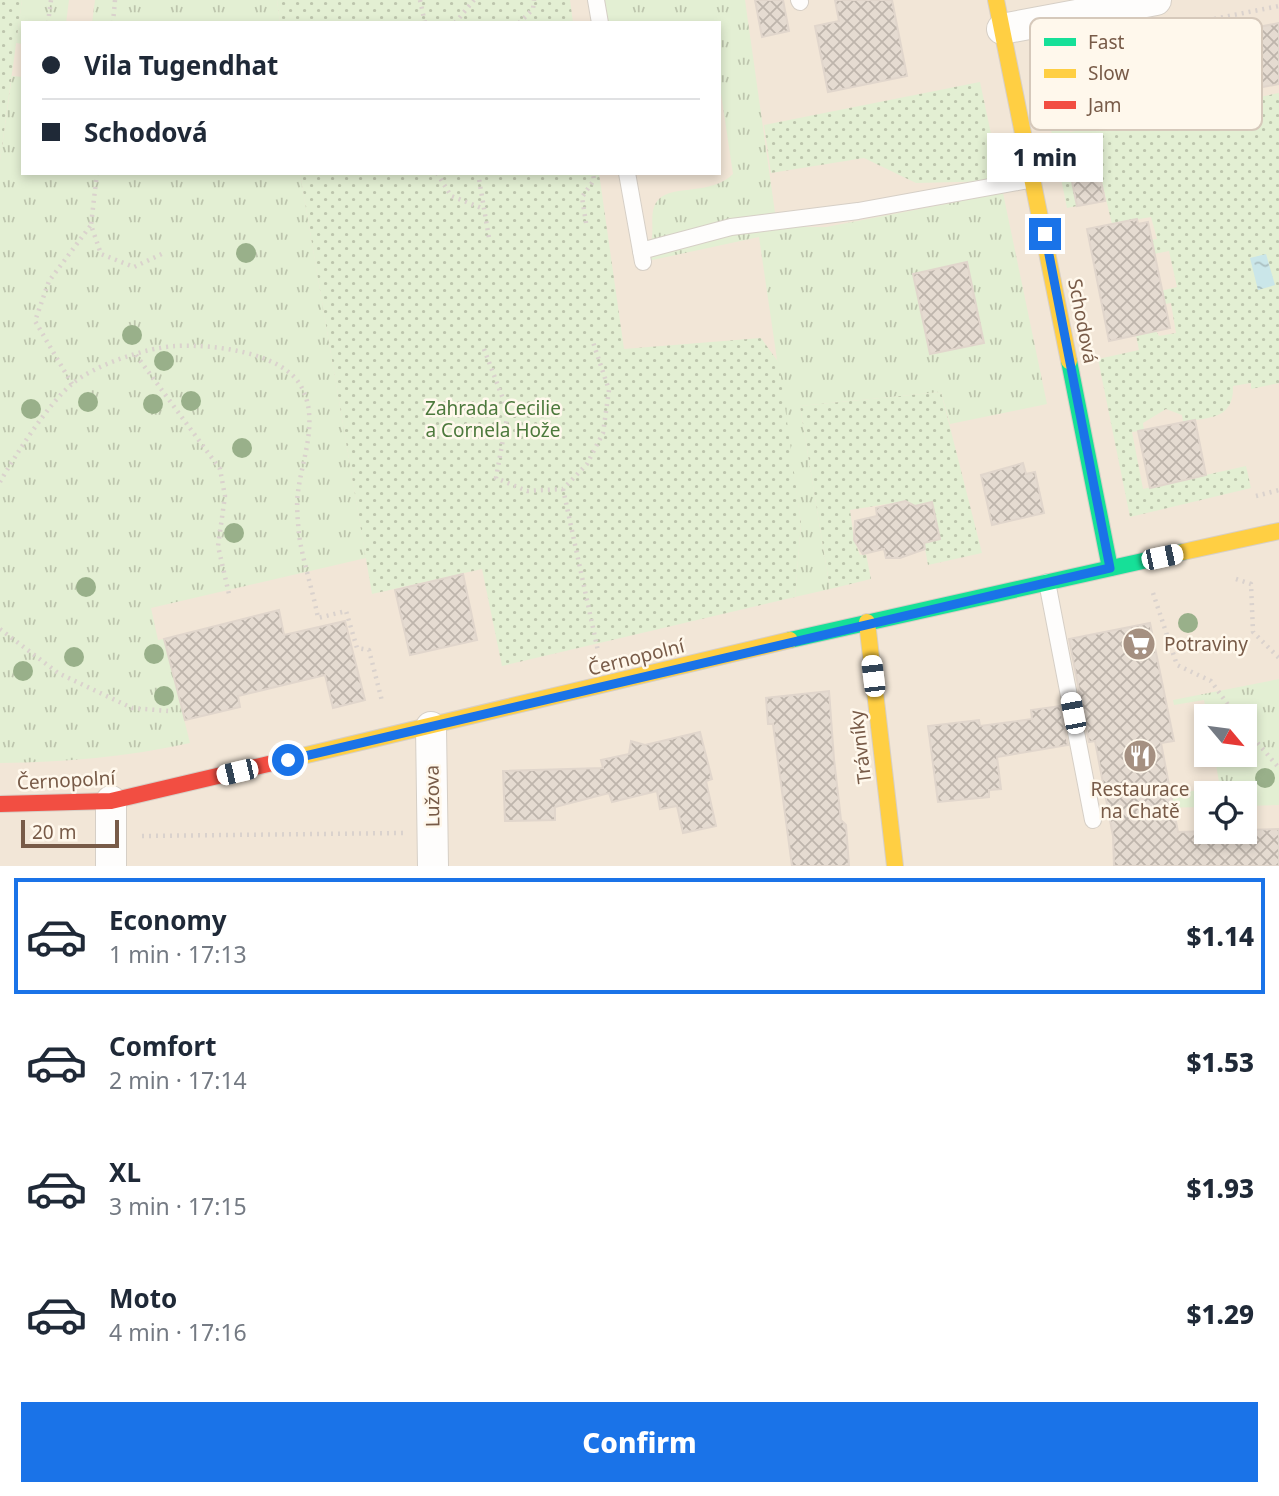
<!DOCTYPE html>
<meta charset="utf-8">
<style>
:root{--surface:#fff;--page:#f2f2f3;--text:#1f2937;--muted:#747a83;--line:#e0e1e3;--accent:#1a73e8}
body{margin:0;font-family:"Noto Sans",sans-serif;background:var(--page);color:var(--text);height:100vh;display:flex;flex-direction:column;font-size:26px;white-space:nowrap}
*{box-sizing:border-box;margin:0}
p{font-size:23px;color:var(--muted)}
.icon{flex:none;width:38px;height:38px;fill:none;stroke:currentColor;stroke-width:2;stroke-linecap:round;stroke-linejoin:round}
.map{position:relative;height:866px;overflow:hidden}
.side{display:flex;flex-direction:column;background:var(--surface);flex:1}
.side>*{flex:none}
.top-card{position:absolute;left:21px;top:21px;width:700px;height:154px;border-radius:0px;box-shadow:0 4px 10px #0003;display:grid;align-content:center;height:154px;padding:0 21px;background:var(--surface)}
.needle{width:46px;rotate:119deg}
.buttons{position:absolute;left:1194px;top:704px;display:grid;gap:14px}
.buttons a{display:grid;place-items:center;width:63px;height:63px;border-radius:0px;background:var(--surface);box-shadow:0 4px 10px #0003;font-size:35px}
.scale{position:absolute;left:21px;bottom:18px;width:98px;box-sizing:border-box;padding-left:7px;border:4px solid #785b48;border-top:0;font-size:19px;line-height:24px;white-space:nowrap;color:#785b48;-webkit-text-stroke:5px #fff8ec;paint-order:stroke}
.end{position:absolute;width:32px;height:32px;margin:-16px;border:9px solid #1a73e8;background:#fff;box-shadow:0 0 0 4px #fff}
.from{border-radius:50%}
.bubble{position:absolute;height:49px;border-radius:0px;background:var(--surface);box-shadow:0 4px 10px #0003;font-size:23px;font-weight:800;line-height:49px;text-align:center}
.car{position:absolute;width:21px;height:42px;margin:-21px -10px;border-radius:9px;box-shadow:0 0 5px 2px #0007;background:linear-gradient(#fff 24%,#345 0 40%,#fff 0 76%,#345 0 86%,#fff 0)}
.top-card b{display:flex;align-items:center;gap:24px;height:66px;font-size:26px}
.top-card b+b{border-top:2px solid var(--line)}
.top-card i{width:18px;height:18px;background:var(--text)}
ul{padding:12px 0 0;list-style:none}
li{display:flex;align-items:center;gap:21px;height:116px;margin:0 14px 10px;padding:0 7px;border:4px solid transparent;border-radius:0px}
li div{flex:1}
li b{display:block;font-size:26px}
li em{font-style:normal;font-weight:800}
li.active{border-color:var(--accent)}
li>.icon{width:63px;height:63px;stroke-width:1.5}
.action{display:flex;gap:14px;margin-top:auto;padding:14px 21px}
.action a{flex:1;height:80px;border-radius:0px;background:var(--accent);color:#fff;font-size:28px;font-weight:800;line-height:80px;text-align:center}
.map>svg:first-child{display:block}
.residential{fill:#f2e6d7;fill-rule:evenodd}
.grass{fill:url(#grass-tufts)}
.garden{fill:url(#garden-dots)}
.water{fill:url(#water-ripples)}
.building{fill:url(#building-cross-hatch);stroke:#e1d6cc;stroke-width:2}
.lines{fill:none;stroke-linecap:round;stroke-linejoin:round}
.lane-casing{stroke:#d6cfc6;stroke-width:18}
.street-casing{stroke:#d6cfc6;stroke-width:32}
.fast-casing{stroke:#d7cfc6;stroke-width:18}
.slow-casing{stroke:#d7cfc6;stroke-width:18}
.jam-casing{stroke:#d7cfc6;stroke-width:18}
.path{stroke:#dad2cd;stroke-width:4.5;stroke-dasharray:2 5;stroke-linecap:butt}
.lane{stroke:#fefdfc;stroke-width:16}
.street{stroke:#fefdfc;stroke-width:30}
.fast{stroke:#16e098;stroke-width:16}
.slow{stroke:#ffcf43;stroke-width:16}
.jam{stroke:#f24e42;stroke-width:16}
.tree{fill:#99b08a}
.route{stroke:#1a73e8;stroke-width:9}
.labels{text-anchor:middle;stroke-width:5;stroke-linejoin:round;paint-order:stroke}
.street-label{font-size:19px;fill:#785b48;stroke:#fff8ec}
.park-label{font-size:19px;fill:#4c793c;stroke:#fff8ec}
.poi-label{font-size:19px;fill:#785b48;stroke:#fff8ec;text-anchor:start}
.key{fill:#fff8ec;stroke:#d6c9bb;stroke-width:2}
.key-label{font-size:19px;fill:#785b48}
</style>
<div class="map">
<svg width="1279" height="866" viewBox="0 0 1279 866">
<defs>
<pattern id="grass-tufts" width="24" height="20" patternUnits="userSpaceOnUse" patternTransform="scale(1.75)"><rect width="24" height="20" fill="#e3efd3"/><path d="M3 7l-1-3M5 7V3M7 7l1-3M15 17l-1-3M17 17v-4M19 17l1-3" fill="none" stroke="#bdc5ad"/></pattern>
<pattern id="garden-dots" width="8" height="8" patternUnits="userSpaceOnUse" patternTransform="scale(1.75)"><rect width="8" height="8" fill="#e3efd3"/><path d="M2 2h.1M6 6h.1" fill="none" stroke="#bdc5ad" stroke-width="1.8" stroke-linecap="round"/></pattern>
<pattern id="water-ripples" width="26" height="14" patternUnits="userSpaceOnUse" patternTransform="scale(1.75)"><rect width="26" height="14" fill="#cae6e9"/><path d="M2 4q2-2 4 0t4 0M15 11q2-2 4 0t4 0" fill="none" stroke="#a9bdbf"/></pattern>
<pattern id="building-cross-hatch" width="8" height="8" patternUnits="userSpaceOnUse" patternTransform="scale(1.75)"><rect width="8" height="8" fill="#e5dbd1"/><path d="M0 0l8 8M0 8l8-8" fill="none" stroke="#beb5ac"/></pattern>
</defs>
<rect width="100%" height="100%" fill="#f8f3ea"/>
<path class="residential" d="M0 0H1279V866H0ZM23 23H719V173H23ZM1206 716H1244V754H1206ZM1206 793H1244V831H1206Z"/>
<g class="grass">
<polygon points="22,0 69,0 66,23 23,23 23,44 16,43"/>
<polygon points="95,0 277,0 280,23 92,23"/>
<path d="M600 0H745L777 227H826L1003 193 1047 404 950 424 941 392 800 406 830 589 795 597 801 523 759 237 643 262C646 255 649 249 651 242 655 228 648 212 658 200 672 184 711 196 733 174L719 80V23H604Z"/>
<path d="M12 76 23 77V173H300L366 558 151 608 158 640 164 639 190 743C127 757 65 762 0 763V161Z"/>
<polygon points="1279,679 1279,805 1244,806 1244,793 1206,793 1206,807 1154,808 1171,798 1171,794 1220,787 1214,754 1244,754 1244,716 1207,716 1204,700 1174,705 1173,700"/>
</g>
<g class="garden">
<polygon points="0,0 22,0 0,161"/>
<polygon points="277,0 570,0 573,23 280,23"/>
<path d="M1158 31 1172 102 1189 115 1213 110 1214 116 1221 114 1220 109 1235 105 1234 102 1279 93V383L1251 389V383L1233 386C1234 420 1209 417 1183 422L1182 415 1166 409 1143 423 1144 430 1132 432 1143 489 1246 466 1251 488 1130 517 1098 359 1139 350 1136 335 1156 331 1159 336 1176 333 1171 303 1155 306 1152 293 1177 287 1169 251 1144 256 1151 240 1157 239 1151 217 1112 224 1097 162 1069 167 1077 206 1067 208 1036 56 1073 48V56L1056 59 1070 132 1113 124 1111 108 1116 116 1150 109 1145 88 1146 50 1143 34Z"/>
<polygon points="980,82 1001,181 916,183 864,158 771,173 764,125"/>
<polygon points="300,173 599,173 624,349 761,338 779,363 801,523 795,597 502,666 482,569 372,594"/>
<polygon points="941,392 982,553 928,565 924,543 940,539 932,502 912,506 905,501 850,510 854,540 860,555 866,554 871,579 830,589 800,406"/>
</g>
<polygon class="water" points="1266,254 1275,285 1258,290 1250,258"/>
<g class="building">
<polygon points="755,0 783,0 789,31 762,37"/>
<polygon points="835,0 892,0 907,76 828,92 815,26 839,21"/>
<polygon points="1279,23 1279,84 1200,99 1198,91 1146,94 1147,100 1131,103 1133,113 1081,122 1079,114 1073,115 1062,66"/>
<polygon points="1097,161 1105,201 1077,206 1069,167"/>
<polygon points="1137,219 1138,224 1148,222 1170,328 1109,341 1087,229"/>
<polygon points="967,262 984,343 930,354 913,274"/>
<polygon points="1195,420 1206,475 1150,488 1138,431"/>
<polygon points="1023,463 1026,474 1035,472 1044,513 992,525 981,475"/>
<polygon points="905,501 915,506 932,502 940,539 924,543 925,549 900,558 886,558 884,549 863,554 854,540 855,521 877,516 876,508"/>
<polygon points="463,574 477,640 410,655 395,590"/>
<polygon points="279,610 284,635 345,621 365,700 333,708 325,675 238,696 240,707 185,720 164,639"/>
<polygon points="1150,623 1174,741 1161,743 1178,832 1279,829 1279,866 1114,866 1113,836 1095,741 1089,742 1069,639"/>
<polygon points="829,691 834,759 841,820 846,825 849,866 792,866 773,724 768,724 766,698"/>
<polygon points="1060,706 1068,745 997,757 1001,789 989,790 989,797 938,802 928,726 979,720 980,726 1032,719 1031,710"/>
<polygon points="700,732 712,779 706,781 716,826 683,833 677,806 660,809 657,791 612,802 609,793 555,807 555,820 505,821 503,771 603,768 601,760 629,754 631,741 645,745"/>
</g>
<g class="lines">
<defs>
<g id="lane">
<polyline points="596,0 600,23"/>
<polyline points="799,0 800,2"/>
<polyline points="627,173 643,262"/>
<polyline points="641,251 731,227 858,211 1034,179"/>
<polyline points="1047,582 1093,820"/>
</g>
<g id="street">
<polyline points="1002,29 1156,0"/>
<polyline points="431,727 433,866"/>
<polyline points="111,866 111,801"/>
</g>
<g id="fast">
<polyline points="1069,361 1110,568"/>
<polyline points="790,640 1183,552"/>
</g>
<g id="slow">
<polyline points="996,0 1069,361"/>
<polyline points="1183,552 1279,531"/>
<polyline points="867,622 895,866"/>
<polyline points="294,758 790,640"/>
</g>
<polyline id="jam" points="0,804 111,801 294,758"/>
</defs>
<use href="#lane" class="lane-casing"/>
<use href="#street" class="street-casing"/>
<use href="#fast" class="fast-casing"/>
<use href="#slow" class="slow-casing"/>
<use href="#jam" class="jam-casing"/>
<g class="path">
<polyline points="420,0 425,23"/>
<polyline points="48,23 51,0"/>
<polyline points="113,23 115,0"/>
<polyline points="455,23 474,0"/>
<polyline points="519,23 533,9 534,0"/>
<polyline points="1173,27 1279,6"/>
<polyline points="97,173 91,225 101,254 134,267 166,252"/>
<polyline points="437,173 451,196 484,209"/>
<polyline points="478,173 489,238"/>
<polyline points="586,223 582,197 594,180 593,173"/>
<polyline points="484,349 508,412 496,478 527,491 563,489 587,464 603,433 609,390 592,339"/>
<polyline points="136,355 220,469 225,496 218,546 229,594"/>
<polyline points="72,384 35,321 49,281 91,225"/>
<path d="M0 482C16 454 48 404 72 384 94 365 148 347 176 346 212 344 284 352 302 388 319 421 302 459 298 492 296 505 298 522 299 535 303 562 313 591 318 618L346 611 357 648 369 650 382 701"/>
<polyline points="563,489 598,651"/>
<polyline points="1256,496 1279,490"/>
<polyline points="1236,579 1251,584 1253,632 1279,658"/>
<polyline points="1153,593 1177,665 1211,681 1236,716"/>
<polyline points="0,629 58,673 132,708 168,711"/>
<polyline points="1244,727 1279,768"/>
<polyline points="142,836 403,833"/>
</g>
<use href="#lane" class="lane"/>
<use href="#street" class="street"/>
<use href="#fast" class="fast"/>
<use href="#slow" class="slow"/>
<use href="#jam" class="jam"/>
</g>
<g class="tree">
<circle cx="246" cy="253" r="10"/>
<circle cx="132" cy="335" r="10"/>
<circle cx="164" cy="361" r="10"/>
<circle cx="191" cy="401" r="10"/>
<circle cx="88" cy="402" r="10"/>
<circle cx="153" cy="404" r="10"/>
<circle cx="31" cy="409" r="10"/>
<circle cx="242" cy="448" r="10"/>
<circle cx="234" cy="533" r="10"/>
<circle cx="86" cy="587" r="10"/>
<circle cx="1188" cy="623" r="10"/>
<circle cx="154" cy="654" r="10"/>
<circle cx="74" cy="657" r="10"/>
<circle cx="23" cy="671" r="10"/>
<circle cx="164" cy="696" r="10"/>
<circle cx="1265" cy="778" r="10"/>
</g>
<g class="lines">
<polyline class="route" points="288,760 1110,568 1045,234"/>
</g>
<defs>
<symbol id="supermarket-disc" viewBox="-11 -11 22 22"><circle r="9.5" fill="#a59081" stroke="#fff8ec"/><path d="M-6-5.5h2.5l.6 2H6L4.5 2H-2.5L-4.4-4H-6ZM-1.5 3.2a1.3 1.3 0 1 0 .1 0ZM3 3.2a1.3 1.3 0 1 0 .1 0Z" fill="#fff"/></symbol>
<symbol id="restaurant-disc" viewBox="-11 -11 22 22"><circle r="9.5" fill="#a59081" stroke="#fff8ec"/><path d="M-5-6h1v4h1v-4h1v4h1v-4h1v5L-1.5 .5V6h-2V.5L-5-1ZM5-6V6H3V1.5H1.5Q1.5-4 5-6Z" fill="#fff"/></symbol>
</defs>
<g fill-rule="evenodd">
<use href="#supermarket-disc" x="1120" y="625" width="38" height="38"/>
<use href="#restaurant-disc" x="1121" y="737" width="38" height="38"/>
</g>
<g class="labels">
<g class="street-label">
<text transform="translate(1083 321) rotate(79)" y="7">Schodová</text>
<text transform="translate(636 657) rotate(-14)" y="7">Černopolní</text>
<text transform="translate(860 747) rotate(-97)" y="7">Trávníky</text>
<text transform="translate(66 780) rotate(-3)" y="7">Černopolní</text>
<text transform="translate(432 796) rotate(-91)" y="7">Lužova</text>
</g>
<g class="park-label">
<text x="493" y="415">Zahrada Cecilie<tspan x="493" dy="22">a Cornela Hože</tspan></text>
</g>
<g class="poi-label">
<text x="1164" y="651">Potraviny</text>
<text x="1140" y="796" text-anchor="middle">Restaurace<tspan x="1140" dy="22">na Chatě</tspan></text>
</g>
</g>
<rect x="1030" y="18" width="232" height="112" rx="10" class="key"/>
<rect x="1044" y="38" width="32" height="8" fill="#16e098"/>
<rect x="1044" y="69" width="32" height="9" fill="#ffcf43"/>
<rect x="1044" y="101" width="32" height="8" fill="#f24e42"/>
<g class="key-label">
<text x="1088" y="49">Fast</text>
<text x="1088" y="80">Slow</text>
<text x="1088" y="112">Jam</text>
</g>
</svg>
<div class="buttons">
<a><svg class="needle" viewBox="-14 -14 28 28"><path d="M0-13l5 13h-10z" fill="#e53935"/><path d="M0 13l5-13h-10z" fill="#747a83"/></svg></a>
<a><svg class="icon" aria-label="locate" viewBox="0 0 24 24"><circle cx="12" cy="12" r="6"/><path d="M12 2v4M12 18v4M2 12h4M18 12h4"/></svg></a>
</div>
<div class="scale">20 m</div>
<i class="end from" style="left:288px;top:760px"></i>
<i class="end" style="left:1045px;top:234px"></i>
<div class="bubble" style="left:987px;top:133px;width:116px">1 min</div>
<i class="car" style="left:1162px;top:557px;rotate:78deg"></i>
<i class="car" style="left:873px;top:676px;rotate:353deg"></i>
<i class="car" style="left:1073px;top:713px;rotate:349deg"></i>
<i class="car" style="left:237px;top:772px;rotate:257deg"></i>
<div class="top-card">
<b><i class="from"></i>Vila Tugendhat</b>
<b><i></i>Schodová</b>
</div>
</div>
<section class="side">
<ul>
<li class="active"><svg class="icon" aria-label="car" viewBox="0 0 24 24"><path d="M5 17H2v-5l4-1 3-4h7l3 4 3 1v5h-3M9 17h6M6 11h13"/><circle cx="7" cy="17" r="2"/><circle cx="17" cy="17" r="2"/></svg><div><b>Economy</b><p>1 min · 17:13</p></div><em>$1.14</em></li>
<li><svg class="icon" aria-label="car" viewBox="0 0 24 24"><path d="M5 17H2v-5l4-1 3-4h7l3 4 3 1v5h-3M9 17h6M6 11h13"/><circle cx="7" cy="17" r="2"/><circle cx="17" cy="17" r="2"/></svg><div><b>Comfort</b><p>2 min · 17:14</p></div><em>$1.53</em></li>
<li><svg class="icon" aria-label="car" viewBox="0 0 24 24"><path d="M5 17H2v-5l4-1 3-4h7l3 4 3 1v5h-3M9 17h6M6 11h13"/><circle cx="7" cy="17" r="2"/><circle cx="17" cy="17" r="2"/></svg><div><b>XL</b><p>3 min · 17:15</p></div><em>$1.93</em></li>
<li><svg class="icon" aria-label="car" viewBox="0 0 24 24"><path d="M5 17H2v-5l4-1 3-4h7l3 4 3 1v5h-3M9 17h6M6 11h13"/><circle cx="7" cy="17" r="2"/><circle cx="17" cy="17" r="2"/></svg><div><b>Moto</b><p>4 min · 17:16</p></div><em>$1.29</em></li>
</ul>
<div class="action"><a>Confirm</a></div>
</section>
